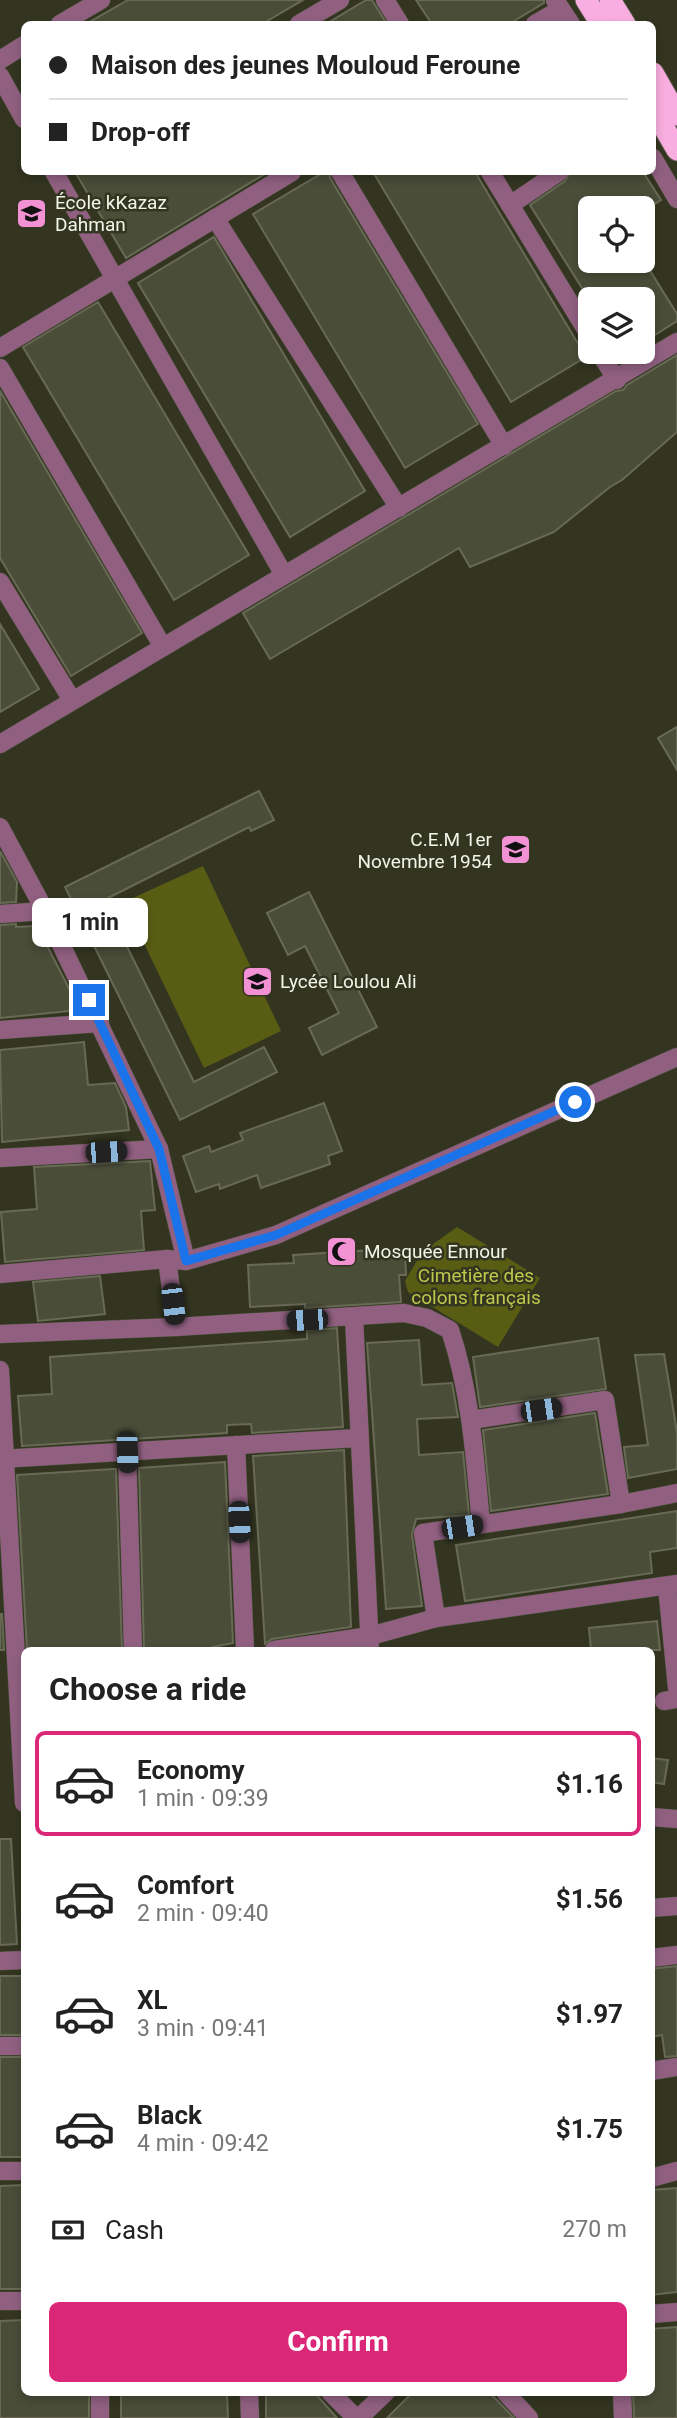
<!DOCTYPE html>
<meta charset="utf-8">
<style>
:root{--surface:#fff;--page:#f6f6f6;--text:#222;--muted:#767676;--line:#e0e0e0;--accent:#db2777}
body{margin:0;font-family:Roboto,sans-serif;background:var(--page);color:var(--text);height:100vh;display:flex;flex-direction:column;font-size:26px;white-space:nowrap}
*{box-sizing:border-box;margin:0}
p{font-size:23px;color:var(--muted)}
.icon{flex:none;width:38px;height:38px;fill:none;stroke:currentColor;stroke-width:2;stroke-linecap:round;stroke-linejoin:round}
.map{position:relative;flex:1;overflow:hidden}
.sheet{position:absolute;left:21px;top:1647px;width:634px;height:749px;display:flex;flex-direction:column;background:var(--surface);border-radius:10px;box-shadow:0 4px 10px #0003}
.sheet>*{flex:none}
.hud{position:absolute;left:21px;top:21px;width:635px;height:154px;border-radius:10px;box-shadow:0 4px 10px #0003;display:grid;align-content:center;height:154px;padding:0 28px;background:var(--surface)}
.controls{position:absolute;left:578px;top:196px;display:grid;gap:14px}
.controls a{display:grid;place-items:center;width:77px;height:77px;border-radius:10px;background:var(--surface);box-shadow:0 4px 10px #0003;font-size:35px}
.end{position:absolute;width:32px;height:32px;margin:-16px;border:9px solid #1a73e8;background:#fff;box-shadow:0 0 0 4px #fff}
.from{border-radius:50%}
.bubble{position:absolute;height:49px;border-radius:10px;background:var(--surface);box-shadow:0 4px 10px #0003;font-size:23px;font-weight:700;line-height:49px;text-align:center}
.car{position:absolute;width:21px;height:42px;margin:-21px -10px;border-radius:9px;box-shadow:0 0 5px 2px #0007;background:linear-gradient(#222 24%,#8ab4d8 0 40%,#222 0 76%,#8ab4d8 0 86%,#222 0)}
.hud b{display:flex;align-items:center;gap:24px;height:66px;font-size:26px}
.hud b+b{border-top:2px solid var(--line)}
.hud i{width:18px;height:18px;background:var(--text)}
ul{padding:0;list-style:none}
li{display:flex;align-items:center;gap:21px;height:105px;margin:0 14px 10px;padding:0 14px;border:4px solid transparent;border-radius:10px}
li div{flex:1}
li b{display:block;font-size:26px}
li em{font-style:normal;font-weight:700}
li.current{border-color:var(--accent)}
li>.icon{width:63px;height:63px;stroke-width:1.5}
h2{padding:0 28px;font-size:32px;line-height:84px}
.pay{display:flex;align-items:center;gap:18px;height:77px;padding:0 28px;font-size:26px}
.pay p{margin-inline-start:auto}
.action{display:flex;gap:14px;margin-top:auto;padding:14px 28px}
.action a{flex:1;height:80px;border-radius:10px;background:var(--accent);color:#fff;font-size:28px;font-weight:700;line-height:80px;text-align:center}
.map>svg:first-child{display:block}
.green{fill:#595d14}
.building{fill:#4a4d38;stroke:#686a55;stroke-width:2}
.lines{fill:none;stroke-linecap:round;stroke-linejoin:round}
.minor-casing{stroke:#525441;stroke-width:19}
.highway-casing{stroke:#525441;stroke-width:23}
.minor{stroke:#916081;stroke-width:18}
.highway{stroke:#f8aee0;stroke-width:21}
.route{stroke:#1a73e8;stroke-width:9}
.labels{text-anchor:middle;stroke-width:5;stroke-linejoin:round;paint-order:stroke}
.poi-label{font-size:19px;fill:#f2f4e8;stroke:#333521;text-anchor:start}
.park-label{font-size:19px;fill:#bfc84a;stroke:#333521}
</style>
<div class="map">
<svg width="677" height="2418" viewBox="0 0 677 2418">
<rect width="100%" height="100%" fill="#333521"/>
<g class="green">
<polygon points="203,866 281,1031 204,1068 124,902"/>
<polygon points="457,1227 540,1278 498,1347 408,1292 405,1281 422,1252"/>
</g>
<g class="building">
<polygon points="128,0 303,0 262,24 86,24"/>
<polygon points="366,0 372,0 387,24 326,24"/>
<polygon points="416,0 544,0 544,3 509,24 432,24"/>
<polygon points="75,172 268,172 126,258"/>
<polygon points="324,172 329,172 330,178 478,424 405,468 253,214"/>
<polygon points="373,172 475,172 586,357 511,402"/>
<polygon points="570,172 643,172 661,200 648,208 590,208 590,261 644,261 677,314 677,321 642,343 642,299 590,299 590,301 530,205 565,181"/>
<polygon points="214,237 365,491 290,537 138,283"/>
<polygon points="98,302 249,555 174,600 23,347"/>
<polygon points="677,355 677,432 622,480 610,487 554,532 470,567 459,548 270,659 243,613 616,391 623,390 627,385"/>
<polygon points="0,391 142,633 71,676 0,558"/>
<polygon points="0,624 39,689 0,712"/>
<polygon points="677,727 677,770 658,738"/>
<polygon points="259,791 274,820 251,831 249,827 104,900 194,1082 264,1047 277,1072 180,1120 65,887"/>
<polygon points="0,851 17,882 16,902 0,903"/>
<polygon points="309,892 377,1027 322,1055 309,1028 339,1013 305,946 288,955 267,913"/>
<polygon points="16,924 16,927 37,926 80,1010 0,1018 0,925"/>
<polygon points="84,1042 88,1085 115,1083 126,1107 129,1130 2,1142 0,1050"/>
<polygon points="324,1103 342,1151 328,1156 330,1164 261,1188 257,1175 220,1189 219,1184 196,1192 183,1156 209,1146 211,1152 243,1140 240,1133"/>
<polygon points="150,1161 155,1210 141,1211 144,1250 5,1262 1,1212 37,1209 34,1167"/>
<polygon points="405,1248 406,1275 399,1275 401,1302 305,1308 305,1304 250,1307 248,1265 294,1263 293,1255"/>
<polygon points="100,1276 105,1314 38,1321 33,1282"/>
<polygon points="337,1328 343,1427 252,1433 251,1424 227,1425 227,1433 22,1446 18,1396 52,1394 50,1357 307,1339 307,1330"/>
<polygon points="598,1338 606,1389 480,1407 473,1357"/>
<polygon points="419,1340 422,1385 452,1383 458,1417 417,1419 419,1455 463,1452 469,1515 416,1519 412,1535 422,1606 386,1609 367,1343"/>
<polygon points="664,1354 677,1432 677,1469 628,1478 624,1447 648,1445 635,1355"/>
<polygon points="595,1413 608,1494 491,1511 483,1430"/>
<polygon points="344,1450 351,1627 272,1639 265,1644 253,1456"/>
<polygon points="225,1462 233,1643 199,1650 144,1650 139,1468"/>
<polygon points="114,1469 116,1469 122,1650 27,1650 17,1475"/>
<polygon points="677,1511 677,1548 650,1552 652,1573 465,1601 456,1545"/>
<polygon points="0,1614 2,1614 4,1650 0,1650"/>
<polygon points="657,1621 660,1650 591,1650 589,1628"/>
<polygon points="651,1758 668,1760 664,1784 651,1782"/>
<polygon points="0,1839 11,1839 17,1944 0,1945"/>
<polygon points="677,1966 677,2056 665,2057 662,2035 651,2037 651,1969"/>
<rect x="0" y="1976" width="24" height="59"/>
<rect x="0" y="2057" width="24" height="100"/>
<polygon points="24,2185 24,2289 0,2289 0,2186"/>
<polygon points="677,2188 677,2292 651,2295 651,2190"/>
<polygon points="24,2320 24,2392 89,2392 89,2418 0,2418 0,2321"/>
<polygon points="677,2327 677,2418 634,2418 633,2392 651,2392 651,2329"/>
<polygon points="121,2392 227,2392 228,2418 121,2418"/>
<polygon points="266,2392 314,2392 337,2418 266,2418"/>
<polygon points="413,2392 489,2392 514,2418 387,2418"/>
</g>
<g class="lines">
<defs>
<g id="minor">
<polyline points="385,0 400,24"/>
<polyline points="555,0 571,24"/>
<polyline points="60,24 101,0"/>
<polyline points="299,24 340,0"/>
<polyline points="535,24 561,9"/>
<polyline points="0,60 24,45"/>
<polyline points="0,76 24,119"/>
<polyline points="653,158 677,199"/>
<polyline points="54,172 284,575"/>
<polyline points="340,172 504,446"/>
<polyline points="490,172 590,336"/>
<polyline points="510,205 559,172"/>
<polyline points="215,218 399,508"/>
<polyline points="0,348 292,172"/>
<polyline points="599,352 617,380"/>
<polyline points="0,368 163,647"/>
<polyline points="0,582 72,700"/>
<polyline points="0,744 677,342"/>
<polyline points="0,827 45,911 159,1149 186,1261"/>
<polyline points="0,914 45,911"/>
<polyline points="0,1030 100,1023"/>
<polyline points="0,1158 159,1149"/>
<polyline points="0,1274 167,1259"/>
<polyline points="354,1317 370,1650"/>
<polyline points="176,1327 167,1259 186,1261 276,1235 677,1057"/>
<path d="M0 1334 176 1327 404 1313 427 1318 450 1330C471 1393 475 1459 481 1524"/>
<polyline points="0,1370 24,1803"/>
<polyline points="471,1420 605,1400 621,1504"/>
<polyline points="236,1445 245,1650"/>
<polyline points="127,1452 133,1650"/>
<polyline points="0,1459 358,1438"/>
<polyline points="667,1586 677,1688"/>
<polyline points="436,1618 423,1533 621,1504 677,1493"/>
<polyline points="274,1650 370,1636 436,1618 677,1584"/>
<polyline points="664,1701 677,1699"/>
<polyline points="651,1817 677,1819"/>
<polyline points="651,1908 677,1906"/>
<polyline points="651,1958 677,1955"/>
<polyline points="0,1961 24,1960"/>
<polyline points="0,2046 24,2046"/>
<polyline points="651,2071 677,2067"/>
<polyline points="0,2171 24,2171"/>
<polyline points="651,2178 677,2171"/>
<polyline points="0,2301 24,2301"/>
<polyline points="651,2314 677,2312"/>
<polyline points="100,2392 100,2418"/>
<polyline points="249,2392 250,2418"/>
<polyline points="330,2392 356,2418"/>
<polyline points="505,2392 529,2418"/>
<polyline points="622,2392 623,2418"/>
<polyline points="359,2418 386,2392"/>
</g>
<g id="highway">
<polyline points="586,0 601,24"/>
<polyline points="610,0 625,24"/>
<polyline points="653,73 677,115"/>
<polyline points="653,109 677,150"/>
</g>
</defs>
<use href="#minor" class="minor-casing"/>
<use href="#highway" class="highway-casing"/>
<use href="#minor" class="minor"/>
<use href="#highway" class="highway"/>
</g>
<g class="lines">
<polyline class="route" points="89,1000 159,1149 186,1261 276,1235 575,1102"/>
</g>
<defs>
<symbol id="school-square" viewBox="-11 -11 22 22"><rect x="-9" y="-9" width="18" height="18" rx="4" fill="#f391d5" stroke="#333521"/><path d="M0-5L7-2L0 1L-7-2ZM-4 1L0 2.5L4 1V4Q0 6-4 4Z" fill="#111"/></symbol>
<symbol id="mosque-square" viewBox="-11 -11 22 22"><rect x="-9" y="-9" width="18" height="18" rx="4" fill="#f391d5" stroke="#333521"/><path d="M3.5-4.9A6 6 0 1 0 3.5 4.9A5 5 0 1 1 3.5-4.9Z" fill="#111"/></symbol>
</defs>
<g fill-rule="evenodd">
<use href="#school-square" x="14" y="196" width="35" height="35"/>
<use href="#school-square" x="498" y="832" width="35" height="35"/>
<use href="#school-square" x="240" y="964" width="35" height="35"/>
<use href="#mosque-square" x="324" y="1234" width="35" height="35"/>
</g>
<g class="labels">
<g class="poi-label">
<text x="55" y="209">École kKazaz<tspan x="55" dy="22">Dahman</tspan></text>
<text x="492" y="846" text-anchor="end">C.E.M 1er<tspan x="492" dy="22">Novembre 1954</tspan></text>
<text x="280" y="988">Lycée Loulou Ali</text>
<text x="364" y="1258">Mosquée Ennour</text>
</g>
<g class="park-label">
<text x="476" y="1282">Cimetière des<tspan x="476" dy="22">colons français</tspan></text>
</g>
</g>
</svg>
<div class="controls">
<a><svg class="icon" aria-label="locate" viewBox="0 0 24 24"><circle cx="12" cy="12" r="6"/><path d="M12 2v4M12 18v4M2 12h4M18 12h4"/></svg></a>
<a><svg class="icon" aria-label="layers" viewBox="0 0 24 24"><path d="M12 4l9 5-9 5-9-5zM3 14l9 5 9-5"/></svg></a>
</div>
<i class="end from" style="left:575px;top:1102px"></i>
<i class="end" style="left:89px;top:1000px"></i>
<div class="bubble" style="left:32px;top:898px;width:116px">1 min</div>
<i class="car" style="left:106px;top:1152px;rotate:87deg"></i>
<i class="car" style="left:173px;top:1304px;rotate:173deg"></i>
<i class="car" style="left:307px;top:1320px;rotate:267deg"></i>
<i class="car" style="left:541px;top:1410px;rotate:82deg"></i>
<i class="car" style="left:127px;top:1452px;rotate:178deg"></i>
<i class="car" style="left:239px;top:1522px;rotate:177deg"></i>
<i class="car" style="left:462px;top:1527px;rotate:81deg"></i>
<div class="hud">
<b><i class="from"></i>Maison des jeunes Mouloud Feroune</b>
<b><i></i>Drop-off</b>
</div>
<section class="sheet">
<h2>Choose a ride</h2>
<ul>
<li class="current"><svg class="icon" aria-label="car" viewBox="0 0 24 24"><path d="M5 17H2v-5l4-1 3-4h7l3 4 3 1v5h-3M9 17h6M6 11h13"/><circle cx="7" cy="17" r="2"/><circle cx="17" cy="17" r="2"/></svg><div><b>Economy</b><p>1 min · 09:39</p></div><em>$1.16</em></li>
<li><svg class="icon" aria-label="car" viewBox="0 0 24 24"><path d="M5 17H2v-5l4-1 3-4h7l3 4 3 1v5h-3M9 17h6M6 11h13"/><circle cx="7" cy="17" r="2"/><circle cx="17" cy="17" r="2"/></svg><div><b>Comfort</b><p>2 min · 09:40</p></div><em>$1.56</em></li>
<li><svg class="icon" aria-label="car" viewBox="0 0 24 24"><path d="M5 17H2v-5l4-1 3-4h7l3 4 3 1v5h-3M9 17h6M6 11h13"/><circle cx="7" cy="17" r="2"/><circle cx="17" cy="17" r="2"/></svg><div><b>XL</b><p>3 min · 09:41</p></div><em>$1.97</em></li>
<li><svg class="icon" aria-label="car" viewBox="0 0 24 24"><path d="M5 17H2v-5l4-1 3-4h7l3 4 3 1v5h-3M9 17h6M6 11h13"/><circle cx="7" cy="17" r="2"/><circle cx="17" cy="17" r="2"/></svg><div><b>Black</b><p>4 min · 09:42</p></div><em>$1.75</em></li>
</ul>
<div class="pay"><svg class="icon" aria-label="cash" viewBox="0 0 24 24"><path d="M3 7h18v10H3z"/><circle cx="12" cy="12" r="2"/></svg>Cash<p>270 m</p></div>
<div class="action"><a>Confirm</a></div>
</section>
</div>
